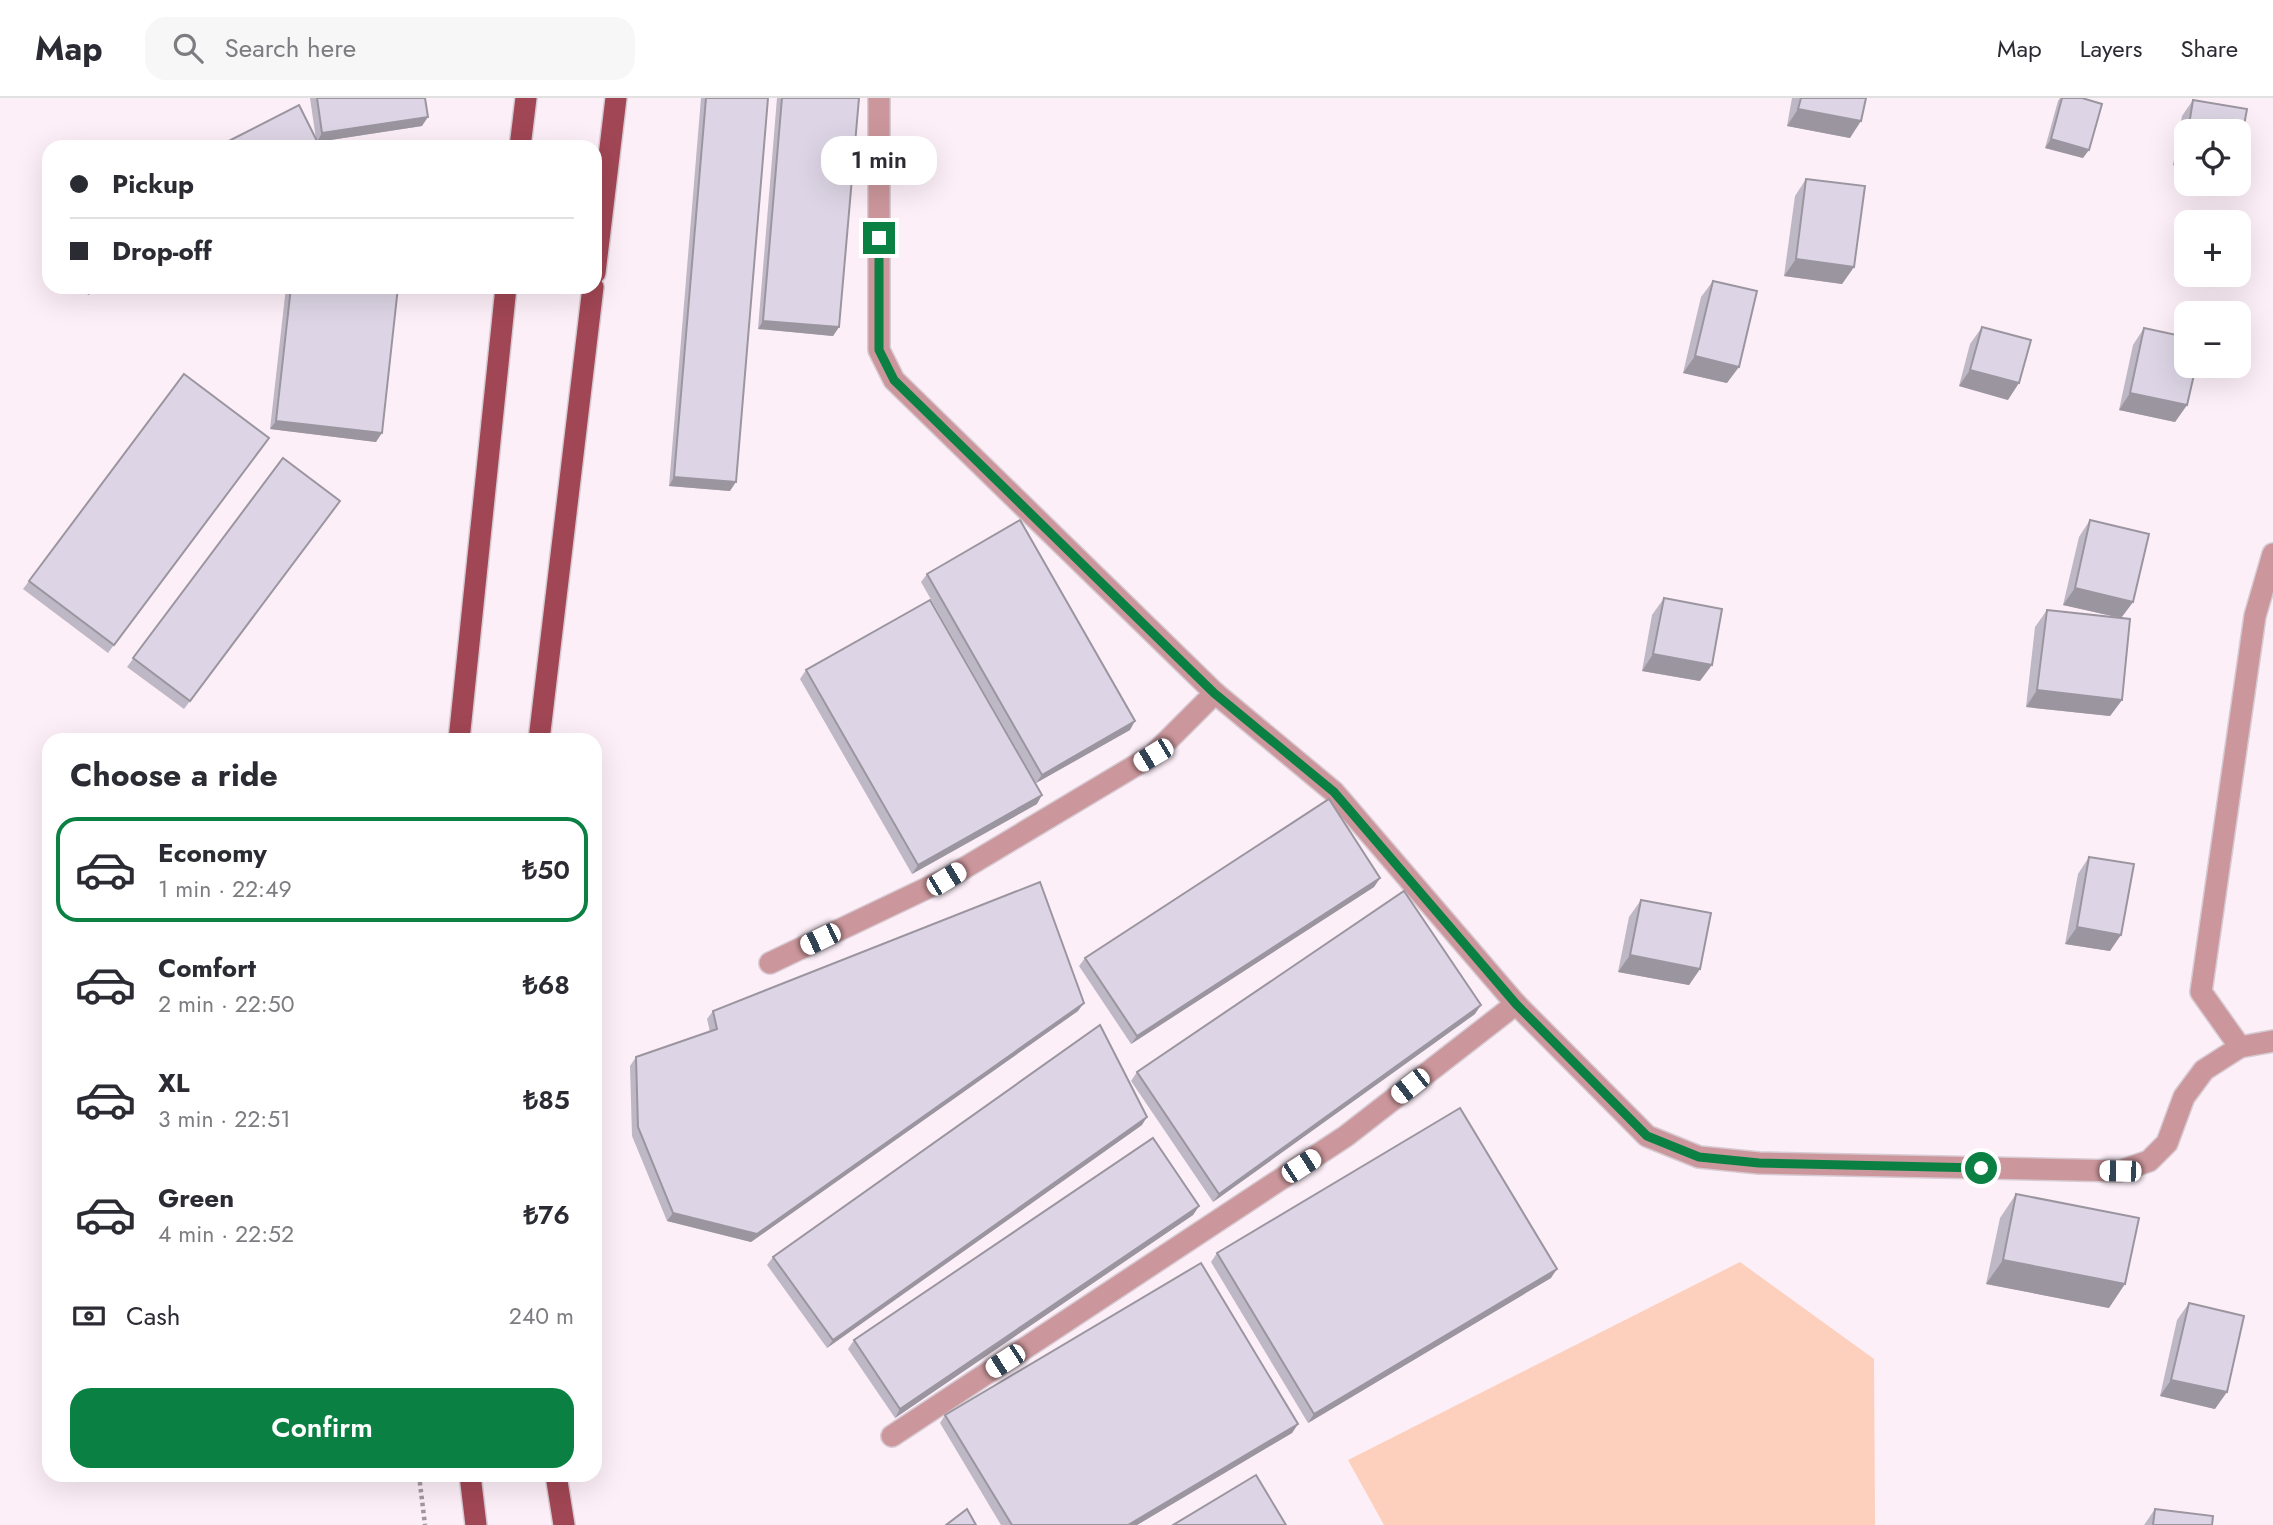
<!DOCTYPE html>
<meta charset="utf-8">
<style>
:root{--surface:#fff;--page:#f7f7f7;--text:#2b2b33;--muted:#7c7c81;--line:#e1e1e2;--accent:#0b8043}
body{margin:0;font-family:Jost,sans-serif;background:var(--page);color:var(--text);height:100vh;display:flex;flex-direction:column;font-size:26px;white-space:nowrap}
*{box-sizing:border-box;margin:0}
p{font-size:23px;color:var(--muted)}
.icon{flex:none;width:38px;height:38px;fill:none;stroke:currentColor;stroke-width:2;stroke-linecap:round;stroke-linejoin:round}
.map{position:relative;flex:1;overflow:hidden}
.side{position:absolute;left:42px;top:635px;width:560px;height:749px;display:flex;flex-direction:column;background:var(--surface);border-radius:21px;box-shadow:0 7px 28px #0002}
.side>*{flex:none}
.top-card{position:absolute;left:42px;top:42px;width:560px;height:154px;border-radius:21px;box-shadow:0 7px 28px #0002;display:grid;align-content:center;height:154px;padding:0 28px;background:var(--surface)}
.fabs{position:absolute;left:2174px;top:21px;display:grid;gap:14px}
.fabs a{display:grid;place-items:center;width:77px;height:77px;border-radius:14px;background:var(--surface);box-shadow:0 7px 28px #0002;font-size:35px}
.end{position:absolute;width:32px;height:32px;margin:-16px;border:9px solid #0b8043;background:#fff;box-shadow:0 0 0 4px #fff}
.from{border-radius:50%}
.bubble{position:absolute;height:49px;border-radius:21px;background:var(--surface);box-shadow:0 7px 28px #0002;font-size:23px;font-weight:600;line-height:49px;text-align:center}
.car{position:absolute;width:21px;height:42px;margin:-21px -10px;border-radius:9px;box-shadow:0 0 5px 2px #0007;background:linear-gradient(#fff 24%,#345 0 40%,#fff 0 76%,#345 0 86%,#fff 0)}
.top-card b{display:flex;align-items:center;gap:24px;height:66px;font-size:26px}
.top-card b+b{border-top:2px solid var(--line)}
.top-card i{width:18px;height:18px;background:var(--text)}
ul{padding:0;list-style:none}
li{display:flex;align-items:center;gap:21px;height:105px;margin:0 14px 10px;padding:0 14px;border:4px solid transparent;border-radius:21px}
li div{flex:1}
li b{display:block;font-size:26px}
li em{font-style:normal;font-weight:600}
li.on{border-color:var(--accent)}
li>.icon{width:63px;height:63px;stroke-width:1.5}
h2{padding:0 28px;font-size:32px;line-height:84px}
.pay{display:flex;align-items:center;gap:18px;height:77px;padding:0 28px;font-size:26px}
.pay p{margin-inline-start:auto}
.cta{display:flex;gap:14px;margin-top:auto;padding:14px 28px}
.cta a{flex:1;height:80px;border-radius:21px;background:var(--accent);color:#fff;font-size:28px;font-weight:600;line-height:80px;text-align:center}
header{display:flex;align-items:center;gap:42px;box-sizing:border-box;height:98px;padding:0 35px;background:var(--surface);border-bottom:2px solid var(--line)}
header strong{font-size:33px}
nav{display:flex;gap:38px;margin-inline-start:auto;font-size:24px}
.search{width:490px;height:63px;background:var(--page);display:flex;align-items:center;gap:18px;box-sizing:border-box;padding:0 24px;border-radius:21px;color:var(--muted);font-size:26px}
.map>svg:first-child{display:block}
.green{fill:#fcd0bc}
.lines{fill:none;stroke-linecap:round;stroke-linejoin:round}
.minor-casing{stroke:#d7cbd3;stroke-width:24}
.major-casing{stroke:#d7cbd3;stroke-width:24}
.path{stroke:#a2979e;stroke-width:4.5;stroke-dasharray:3.5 3.5;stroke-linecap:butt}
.minor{stroke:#cc979c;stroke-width:21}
.major{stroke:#a14654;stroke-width:21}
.wall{fill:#beb7c5}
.shaded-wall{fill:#9b95a0}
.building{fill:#ddd5e5;stroke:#9b95a0;stroke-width:2}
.route{stroke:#0b8043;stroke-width:9}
</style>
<header>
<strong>Map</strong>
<div class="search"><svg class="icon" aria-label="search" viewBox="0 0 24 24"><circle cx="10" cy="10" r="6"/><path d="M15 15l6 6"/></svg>Search here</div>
<nav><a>Map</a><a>Layers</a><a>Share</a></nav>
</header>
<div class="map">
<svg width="2273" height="1427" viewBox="0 0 2273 1427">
<rect width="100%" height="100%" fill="#fdeff8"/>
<polygon class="green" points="1740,1164 1874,1261 1875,1427 1384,1427 1348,1362"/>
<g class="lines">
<defs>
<g id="minor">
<polyline points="879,0 879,252 894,282 1215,595 1334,694 1516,906 1647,1038 1699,1059 1759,1065 2120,1073 2149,1063 2167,1045 2184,999 2204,972 2240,949 2273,943"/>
<polyline points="770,865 946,781 1153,657 1215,595"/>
<polyline points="2240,949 2201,894 2255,518 2273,456"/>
<polyline points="892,1338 1346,1038 1516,906"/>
</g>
<g id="major">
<polyline points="520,49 526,0"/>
<polyline points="595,175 616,0"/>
<polyline points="459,642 506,189"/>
<polyline points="539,642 593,189"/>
<polyline points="470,1377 476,1427"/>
<polyline points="556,1377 564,1427"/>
</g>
</defs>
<use href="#minor" class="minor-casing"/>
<use href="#major" class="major-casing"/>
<polyline class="path" points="419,1377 425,1427"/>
<use href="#minor" class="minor"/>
<use href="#major" class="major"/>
</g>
<g class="wall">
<polygon points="310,0 425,0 422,28 318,44 316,41"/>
<polygon points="701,0 768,0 730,393 669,388"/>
<polygon points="777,0 859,0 839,229 833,238 758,231"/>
<polygon points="1792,0 1866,0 1850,40 1787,28"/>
<polygon points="2060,0 2082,0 2083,60 2045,50 2058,3"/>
<polygon points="2193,2 2238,33 2186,33 2186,69 2173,67 2182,18"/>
<polygon points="1806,81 1854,169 1842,186 1784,178 1795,98"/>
<polygon points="1713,183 1727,285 1683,275 1701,199"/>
<polygon points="84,189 103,189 88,197"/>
<polygon points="286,189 398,189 376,344 270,331"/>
<polygon points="1982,229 2008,302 1959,288 1970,246"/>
<polygon points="2144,230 2187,307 2175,324 2119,312 2133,247"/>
<polygon points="184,276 269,340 108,555 23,491"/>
<polygon points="283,360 340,403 184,611 127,569"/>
<polygon points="2090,422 2133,504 2121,520 2063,507 2079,439"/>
<polygon points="927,476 1130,632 1036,685 921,484"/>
<polygon points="1664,500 1700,583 1642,573 1652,517"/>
<polygon points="2047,512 2122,602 2110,618 2026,609 2035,529"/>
<polygon points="806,572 1037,706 912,776 800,581"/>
<polygon points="2089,759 2110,853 2065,846 2078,776"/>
<polygon points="1380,780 1374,789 1131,946 1079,868 1085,860"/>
<polygon points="1641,802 1700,871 1689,887 1618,874 1629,819"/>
<polygon points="713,913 1078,913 751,1144 667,1123 632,1038 630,968 636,959 710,934 707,921"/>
<polygon points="1475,916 1213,1104 1131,983 1137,974"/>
<polygon points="1142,1027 827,1250 767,1167 773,1159"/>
<polygon points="2016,1096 2109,1210 1986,1186 2000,1120"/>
<polygon points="1199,1108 1193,1117 895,1320 848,1251 854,1242"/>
<polygon points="1217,1155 1551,1180 1308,1325 1211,1164"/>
<polygon points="2189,1205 2215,1311 2160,1298 2177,1222"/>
<polygon points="945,1317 1298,1326 1292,1335 1137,1427 1001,1427 940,1325"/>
<polygon points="2155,1411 2212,1427 2144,1427"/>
</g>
<g class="shaded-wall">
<polygon points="1798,11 1861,23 1850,40 1787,28"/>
<polygon points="428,19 422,28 317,44 322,35"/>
<polygon points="2051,41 2089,52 2083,60 2045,50"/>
<polygon points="2185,51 2186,51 2186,69 2173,67"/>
<polygon points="1796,161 1854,169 1842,186 1784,178"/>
<polygon points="93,189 103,189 88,197"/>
<polygon points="763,223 839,229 833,238 758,231"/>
<polygon points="1695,258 1739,269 1727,285 1683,275"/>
<polygon points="1970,272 2019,285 2008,302 1959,288"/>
<polygon points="2130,295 2187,307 2175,324 2119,312"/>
<polygon points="276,323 382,335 376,344 270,331"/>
<polygon points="674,379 736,384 730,393 669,388"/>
<polygon points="2075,490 2133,504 2121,520 2063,507"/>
<polygon points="1653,556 1712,567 1700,583 1642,573"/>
<polygon points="2037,592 2122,602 2110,618 2026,609"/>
<polygon points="1135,623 1130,632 1036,685 1042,677"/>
<polygon points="1042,697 1037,706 912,776 918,767"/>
<polygon points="1380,780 1374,789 1131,946 1137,938"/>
<polygon points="2077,829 2121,837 2110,853 2065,846"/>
<polygon points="1630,857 1700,871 1689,887 1618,874"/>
<polygon points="1084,905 1078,913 751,1144 667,1123 673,1115"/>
<polygon points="1481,907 1475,916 1213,1104 1219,1096"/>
<polygon points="1147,1019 1142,1027 827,1250 833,1242"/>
<polygon points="1199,1108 1193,1117 895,1320 900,1311"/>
<polygon points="2003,1162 2125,1186 2109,1210 1986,1186"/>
<polygon points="1557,1171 1551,1180 1308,1325 1314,1316"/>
<polygon points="2171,1282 2227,1294 2215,1311 2160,1298"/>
<polygon points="1298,1326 1292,1335 1137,1427 1128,1427"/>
</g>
<g class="building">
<polygon points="317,0 425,0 428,19 322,35"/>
<polygon points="706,0 768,0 736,384 674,379"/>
<polygon points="782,0 859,0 839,229 763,223"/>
<polygon points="1801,0 1866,0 1861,23 1798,11"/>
<polygon points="2062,0 2082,0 2102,6 2089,52 2051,41"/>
<polygon points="2193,2 2247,11 2238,60 2238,33 2188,33"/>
<polygon points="299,7 320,49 217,49"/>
<polygon points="1806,81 1865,88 1854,169 1796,161"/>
<polygon points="1713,183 1757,193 1739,269 1695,258"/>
<polygon points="291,189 398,189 382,335 276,323"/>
<polygon points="1982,229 2031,242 2019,285 1970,272"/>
<polygon points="2144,230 2186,239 2186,268 2196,268 2187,307 2130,295"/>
<polygon points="184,276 269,340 114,547 29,483"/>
<polygon points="283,360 340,403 190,603 133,560"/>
<polygon points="1020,422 1135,623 1042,677 927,476"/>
<polygon points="2090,422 2149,436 2133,504 2075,490"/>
<polygon points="1664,500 1722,511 1712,567 1653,556"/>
<polygon points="930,502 1042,697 918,767 806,572"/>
<polygon points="2047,512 2130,521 2122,602 2037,592"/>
<polygon points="1329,701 1380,780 1137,938 1085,860"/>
<polygon points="2089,759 2134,766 2121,837 2077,829"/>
<polygon points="1040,784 1084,905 757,1136 673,1115 638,1029 636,959 717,931 713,913"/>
<polygon points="1404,793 1481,907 1219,1096 1137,974"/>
<polygon points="1641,802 1711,815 1700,871 1630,857"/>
<polygon points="1100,927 1147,1019 833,1242 773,1159"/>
<polygon points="1460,1010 1557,1171 1314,1316 1217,1155"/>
<polygon points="1153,1040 1199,1108 900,1311 854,1242"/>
<polygon points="2016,1096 2139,1120 2125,1186 2003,1162"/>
<polygon points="1201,1165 1298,1326 1128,1427 1012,1427 945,1317"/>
<polygon points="2189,1205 2244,1218 2227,1294 2171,1282"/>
<polygon points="1256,1377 1286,1427 1173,1427"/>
<polygon points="967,1411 976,1427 946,1427"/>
<polygon points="2155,1411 2213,1418 2212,1427 2153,1427"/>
</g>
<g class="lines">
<polyline class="route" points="879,140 879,252 894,282 1214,595 1334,694 1516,906 1647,1038 1699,1059 1759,1065 1981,1070"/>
</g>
</svg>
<div class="fabs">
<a><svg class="icon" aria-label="locate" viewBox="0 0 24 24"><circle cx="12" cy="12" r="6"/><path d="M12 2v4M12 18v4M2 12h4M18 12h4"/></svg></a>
<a>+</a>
<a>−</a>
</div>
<i class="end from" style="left:1981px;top:1070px"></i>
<i class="end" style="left:879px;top:140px"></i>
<div class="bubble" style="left:821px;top:38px;width:116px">1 min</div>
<i class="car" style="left:1153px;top:657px;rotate:239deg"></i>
<i class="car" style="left:946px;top:781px;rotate:59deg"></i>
<i class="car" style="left:820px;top:841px;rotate:244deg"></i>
<i class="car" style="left:1410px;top:988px;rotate:232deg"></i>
<i class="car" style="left:1301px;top:1068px;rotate:57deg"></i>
<i class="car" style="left:2120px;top:1073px;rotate:271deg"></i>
<i class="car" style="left:1005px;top:1263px;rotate:237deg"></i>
<div class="top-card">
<b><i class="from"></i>Pickup</b>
<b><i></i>Drop-off</b>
</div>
<section class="side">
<h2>Choose a ride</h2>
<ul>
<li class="on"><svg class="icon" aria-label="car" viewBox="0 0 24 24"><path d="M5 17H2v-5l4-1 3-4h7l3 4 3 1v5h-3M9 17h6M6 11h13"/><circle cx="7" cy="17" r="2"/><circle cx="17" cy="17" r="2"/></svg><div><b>Economy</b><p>1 min · 22:49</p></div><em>₺50</em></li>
<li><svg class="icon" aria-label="car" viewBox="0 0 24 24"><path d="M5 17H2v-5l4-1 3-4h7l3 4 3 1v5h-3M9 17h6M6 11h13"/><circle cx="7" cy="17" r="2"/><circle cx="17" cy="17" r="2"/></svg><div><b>Comfort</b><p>2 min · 22:50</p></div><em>₺68</em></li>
<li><svg class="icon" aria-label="car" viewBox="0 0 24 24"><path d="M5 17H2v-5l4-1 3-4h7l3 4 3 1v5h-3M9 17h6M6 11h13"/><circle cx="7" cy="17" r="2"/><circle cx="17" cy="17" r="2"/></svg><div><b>XL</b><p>3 min · 22:51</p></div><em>₺85</em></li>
<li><svg class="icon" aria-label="car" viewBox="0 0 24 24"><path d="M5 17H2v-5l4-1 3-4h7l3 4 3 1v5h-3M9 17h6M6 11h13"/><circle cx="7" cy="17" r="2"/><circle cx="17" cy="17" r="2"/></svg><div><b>Green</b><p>4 min · 22:52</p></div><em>₺76</em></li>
</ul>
<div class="pay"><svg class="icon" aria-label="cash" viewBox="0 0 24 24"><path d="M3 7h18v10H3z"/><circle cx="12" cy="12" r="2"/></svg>Cash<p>240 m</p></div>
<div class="cta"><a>Confirm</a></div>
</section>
</div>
